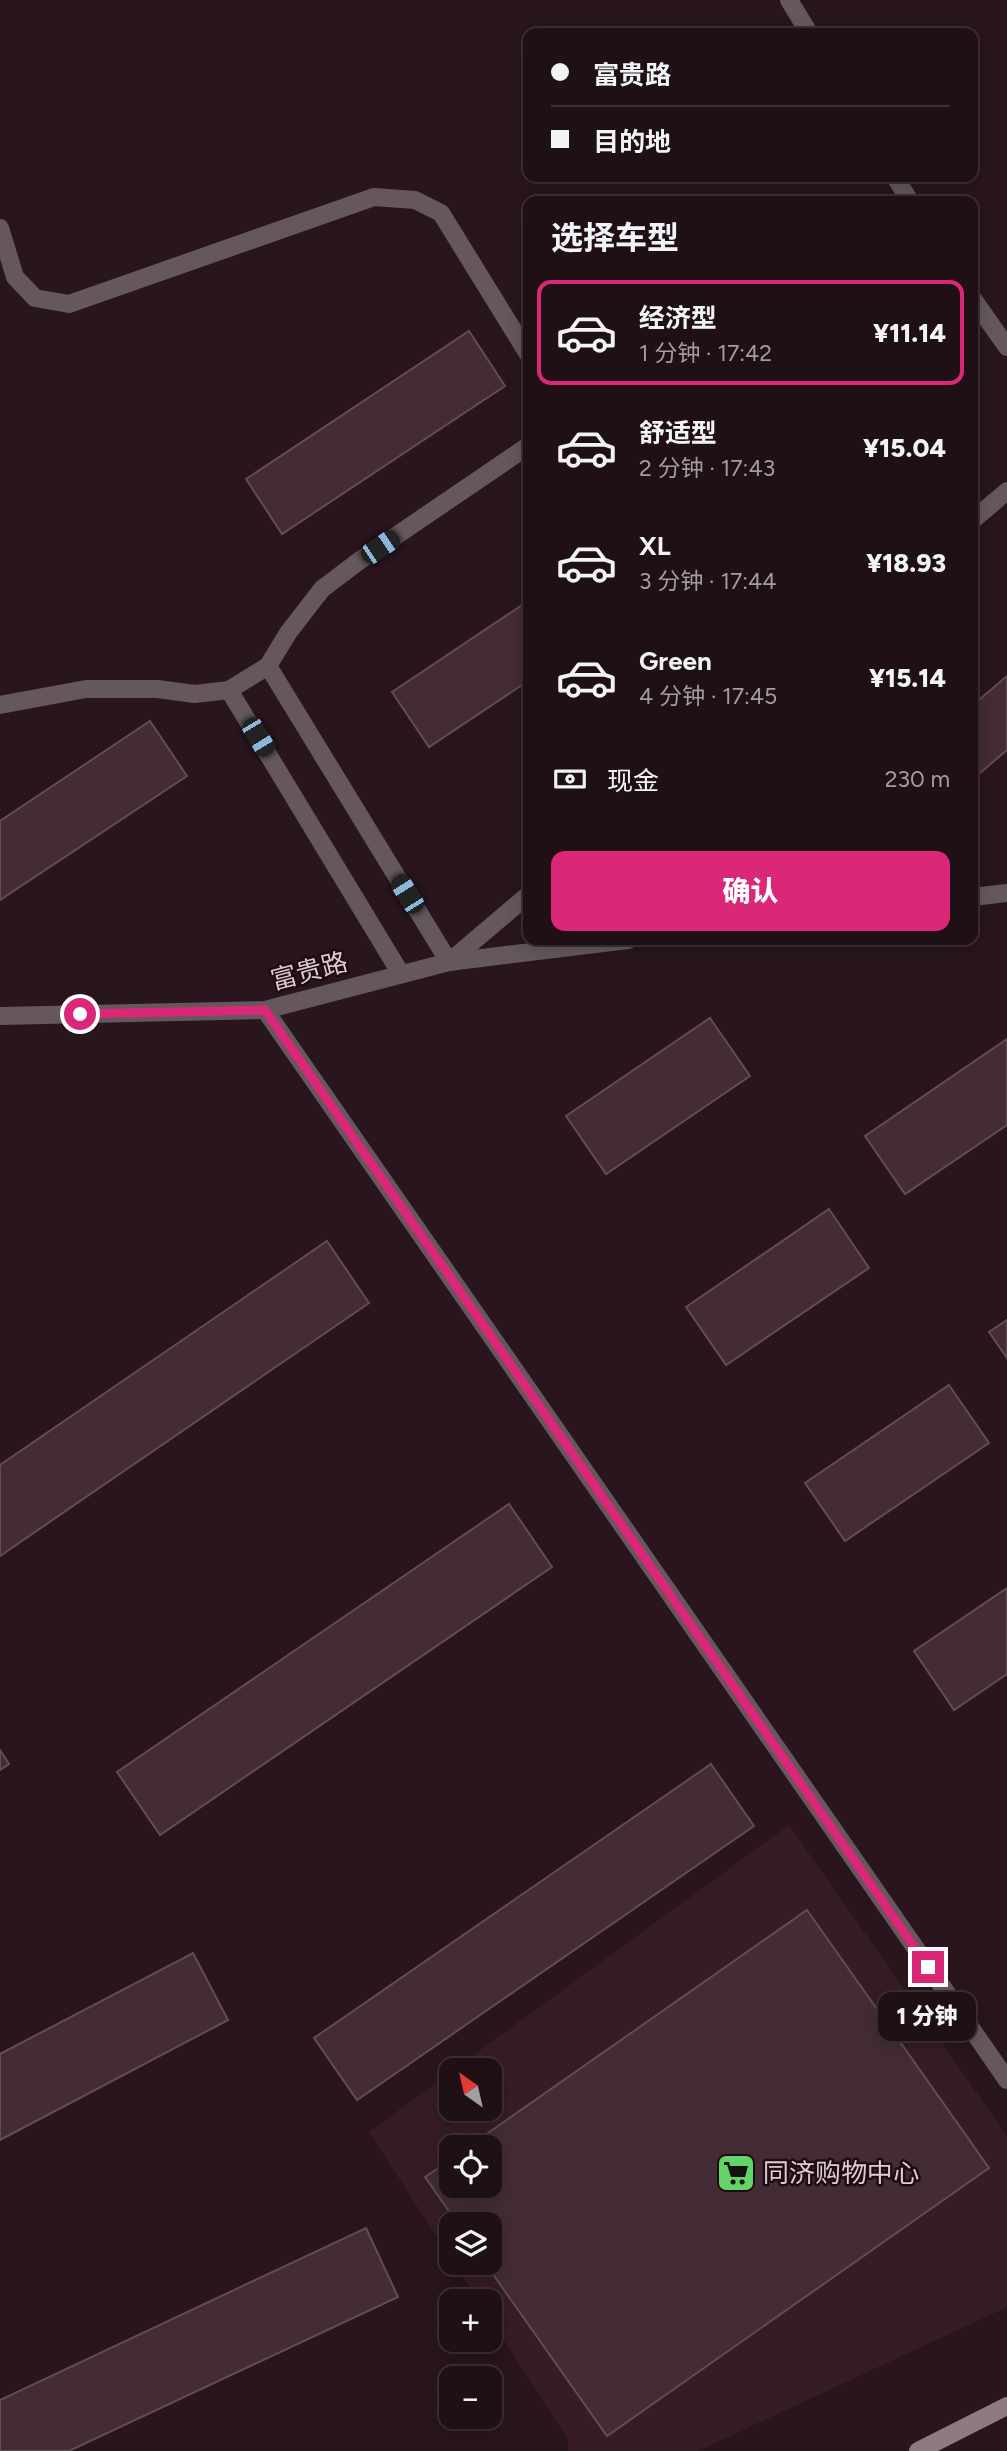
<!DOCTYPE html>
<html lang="zh">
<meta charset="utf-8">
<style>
:root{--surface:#1f1016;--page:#27191f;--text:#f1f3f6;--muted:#a19da1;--line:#3c3035;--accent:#db2777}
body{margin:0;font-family:Figtree,"Noto Sans SC",sans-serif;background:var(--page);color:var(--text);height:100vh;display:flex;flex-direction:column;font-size:26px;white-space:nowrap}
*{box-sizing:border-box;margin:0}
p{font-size:23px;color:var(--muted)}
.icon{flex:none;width:38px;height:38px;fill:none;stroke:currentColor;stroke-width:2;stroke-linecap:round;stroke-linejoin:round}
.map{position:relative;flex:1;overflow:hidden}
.sheet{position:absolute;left:523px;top:196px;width:455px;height:749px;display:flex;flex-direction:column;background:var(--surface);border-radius:14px;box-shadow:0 4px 18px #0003,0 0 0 2px var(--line)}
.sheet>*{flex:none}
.hud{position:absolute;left:523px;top:28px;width:455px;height:154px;border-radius:14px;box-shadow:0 4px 18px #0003,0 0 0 2px var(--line);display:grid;align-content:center;height:154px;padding:0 28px;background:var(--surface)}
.needle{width:46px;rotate:326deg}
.controls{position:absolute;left:439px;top:2058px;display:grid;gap:14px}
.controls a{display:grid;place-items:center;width:63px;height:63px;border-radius:14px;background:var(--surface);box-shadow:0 4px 18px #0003,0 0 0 2px var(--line);font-size:35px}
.end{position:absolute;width:32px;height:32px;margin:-16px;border:9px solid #db2777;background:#fff;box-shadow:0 0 0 4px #fff}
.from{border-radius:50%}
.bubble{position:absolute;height:49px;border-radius:14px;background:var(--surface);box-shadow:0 4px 18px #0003,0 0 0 2px var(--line);font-size:23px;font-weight:800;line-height:49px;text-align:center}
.car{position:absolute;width:21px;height:42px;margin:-21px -10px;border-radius:9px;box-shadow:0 0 5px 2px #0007;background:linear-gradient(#222 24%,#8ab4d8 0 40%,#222 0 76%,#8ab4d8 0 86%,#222 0)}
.hud b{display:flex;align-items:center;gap:24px;height:66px;font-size:26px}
.hud b+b{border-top:2px solid var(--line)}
.hud i{width:18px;height:18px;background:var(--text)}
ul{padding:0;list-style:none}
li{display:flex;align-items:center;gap:21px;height:105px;margin:0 14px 10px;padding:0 14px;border:4px solid transparent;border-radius:14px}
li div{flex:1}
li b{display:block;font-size:26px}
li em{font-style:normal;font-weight:800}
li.active{border-color:var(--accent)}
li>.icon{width:63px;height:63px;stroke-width:1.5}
h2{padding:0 28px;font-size:32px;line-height:84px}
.pay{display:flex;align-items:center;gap:18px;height:77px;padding:0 28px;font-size:26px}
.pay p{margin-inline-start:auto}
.button{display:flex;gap:14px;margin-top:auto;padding:14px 28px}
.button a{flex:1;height:80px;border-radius:14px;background:var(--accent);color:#fff;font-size:28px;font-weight:800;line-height:80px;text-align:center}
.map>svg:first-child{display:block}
.built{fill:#361c26;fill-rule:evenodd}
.building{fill:#432c35;stroke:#644b54;stroke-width:2}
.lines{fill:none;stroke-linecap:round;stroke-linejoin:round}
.service{stroke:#64585d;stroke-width:18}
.minor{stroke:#64585d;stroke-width:18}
.tertiary{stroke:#64585d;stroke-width:18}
.secondary{stroke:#8e7b81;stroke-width:18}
.route{stroke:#db2777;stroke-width:9}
.labels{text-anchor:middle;stroke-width:5;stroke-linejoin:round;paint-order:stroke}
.street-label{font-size:26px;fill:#dccdd2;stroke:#1f0b14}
.poi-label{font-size:26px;fill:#dccdd2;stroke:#1f0b14;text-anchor:start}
</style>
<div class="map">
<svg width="1007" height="2451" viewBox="0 0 1007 2451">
<rect width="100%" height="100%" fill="#29151d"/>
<path class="built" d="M789 1825 1007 2136V2307L698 2451H568V2439L490 2319V2301H479L454 2263H490V2224H452L451 2259 369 2132 451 2072 452 2109H490V2070H453ZM452 2147H490V2186H452Z"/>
<g class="building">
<polygon points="469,331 505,386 282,534 246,479"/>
<polygon points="528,601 528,681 429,747 392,692"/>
<polygon points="1007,676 1007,750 973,779 973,705"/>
<polygon points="150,721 187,776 0,900 0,821"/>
<polygon points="710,1018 750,1076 606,1174 566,1116"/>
<polygon points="1007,1039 1007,1125 905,1194 865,1136"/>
<polygon points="829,1209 869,1268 726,1365 686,1307"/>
<polygon points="327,1241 369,1303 0,1556 0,1465"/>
<polygon points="1007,1320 1007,1358 989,1332"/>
<polygon points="949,1385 989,1443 845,1541 805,1483"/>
<polygon points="509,1504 552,1567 160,1835 117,1772"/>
<polygon points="1007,1588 1007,1674 954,1710 914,1651"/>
<polygon points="0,1750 9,1764 0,1770"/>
<polygon points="711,1764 754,1826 357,2100 314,2038"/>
<polygon points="807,1910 989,2168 607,2436 485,2263 490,2263 490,2224 458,2224 425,2177 452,2159 452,2186 490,2186 490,2147 468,2147"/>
<polygon points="193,1953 228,2020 0,2140 0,2054"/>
<polygon points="366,2228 398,2297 69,2451 0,2451 0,2400"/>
</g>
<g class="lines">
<g class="service">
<polyline points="0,228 15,277 35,298 69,304 374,197 415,200 441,213 528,354"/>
<polyline points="268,666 449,962"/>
<polyline points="229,690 401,974"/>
<polyline points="0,705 86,689 157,689 195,694 229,690 268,666 288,633 322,589 359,561 528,446"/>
</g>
<g class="minor">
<polyline points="789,0 809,33"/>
<polyline points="895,177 910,201"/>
<polyline points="973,299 1007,347"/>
<polyline points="973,897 1007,893"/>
<polyline points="449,962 628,940"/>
<polyline points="265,1010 1007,2080"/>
</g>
<g class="tertiary">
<polyline points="973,520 1007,491"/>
<polyline points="0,1016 265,1010 449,962 528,895"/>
</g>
<polyline class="secondary" points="918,2451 1007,2406"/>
</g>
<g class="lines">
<polyline class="route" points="80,1014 265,1010 928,1967"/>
</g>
<defs>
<symbol id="supermarket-square" viewBox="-11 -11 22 22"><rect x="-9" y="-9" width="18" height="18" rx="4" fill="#64d468" stroke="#1f0b14"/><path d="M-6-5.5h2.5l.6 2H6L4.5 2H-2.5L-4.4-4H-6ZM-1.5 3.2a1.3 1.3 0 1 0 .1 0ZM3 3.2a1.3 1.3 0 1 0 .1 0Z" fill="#111"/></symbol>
</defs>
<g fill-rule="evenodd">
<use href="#supermarket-square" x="714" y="2151" width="44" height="44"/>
</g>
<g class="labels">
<g class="street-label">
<text transform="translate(309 971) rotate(-15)" y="9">富贵路</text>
</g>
<g class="poi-label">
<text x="763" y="2182">同济购物中心</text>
</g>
</g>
</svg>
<div class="controls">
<a><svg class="needle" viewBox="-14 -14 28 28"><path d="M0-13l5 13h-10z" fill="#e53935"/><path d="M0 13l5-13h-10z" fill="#a19da1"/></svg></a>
<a><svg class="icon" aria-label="locate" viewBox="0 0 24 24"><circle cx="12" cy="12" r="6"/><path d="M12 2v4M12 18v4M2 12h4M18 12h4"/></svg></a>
<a><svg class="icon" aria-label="layers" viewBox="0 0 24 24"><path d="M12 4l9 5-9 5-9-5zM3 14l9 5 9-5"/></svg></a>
<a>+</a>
<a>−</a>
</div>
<i class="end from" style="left:80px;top:1014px"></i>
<i class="end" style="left:928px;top:1967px"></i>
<div class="bubble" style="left:878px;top:1992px;width:98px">1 分钟</div>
<i class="car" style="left:380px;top:547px;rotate:56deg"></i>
<i class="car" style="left:258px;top:737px;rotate:149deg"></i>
<i class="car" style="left:407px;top:894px;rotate:328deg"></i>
<div class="hud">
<b><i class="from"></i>富贵路</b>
<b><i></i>目的地</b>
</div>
<section class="sheet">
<h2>选择车型</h2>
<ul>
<li class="active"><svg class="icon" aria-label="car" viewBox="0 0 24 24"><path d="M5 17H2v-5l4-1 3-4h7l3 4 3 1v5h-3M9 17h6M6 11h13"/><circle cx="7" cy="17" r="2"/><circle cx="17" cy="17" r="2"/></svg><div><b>经济型</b><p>1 分钟 · 17:42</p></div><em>¥11.14</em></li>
<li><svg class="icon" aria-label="car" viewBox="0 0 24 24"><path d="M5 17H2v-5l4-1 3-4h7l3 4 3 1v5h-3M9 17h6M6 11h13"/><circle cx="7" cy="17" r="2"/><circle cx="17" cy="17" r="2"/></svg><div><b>舒适型</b><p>2 分钟 · 17:43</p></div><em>¥15.04</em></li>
<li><svg class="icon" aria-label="car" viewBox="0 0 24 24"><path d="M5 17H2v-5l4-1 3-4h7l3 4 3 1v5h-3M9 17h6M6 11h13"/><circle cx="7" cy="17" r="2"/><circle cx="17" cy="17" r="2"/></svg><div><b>XL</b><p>3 分钟 · 17:44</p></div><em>¥18.93</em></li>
<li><svg class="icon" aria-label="car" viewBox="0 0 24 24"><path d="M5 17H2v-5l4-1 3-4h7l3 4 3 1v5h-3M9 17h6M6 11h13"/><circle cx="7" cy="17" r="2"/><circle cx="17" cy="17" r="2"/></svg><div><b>Green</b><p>4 分钟 · 17:45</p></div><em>¥15.14</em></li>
</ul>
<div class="pay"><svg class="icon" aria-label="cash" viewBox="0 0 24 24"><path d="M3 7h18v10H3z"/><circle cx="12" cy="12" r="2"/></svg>现金<p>230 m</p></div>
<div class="button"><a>确认</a></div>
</section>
</div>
